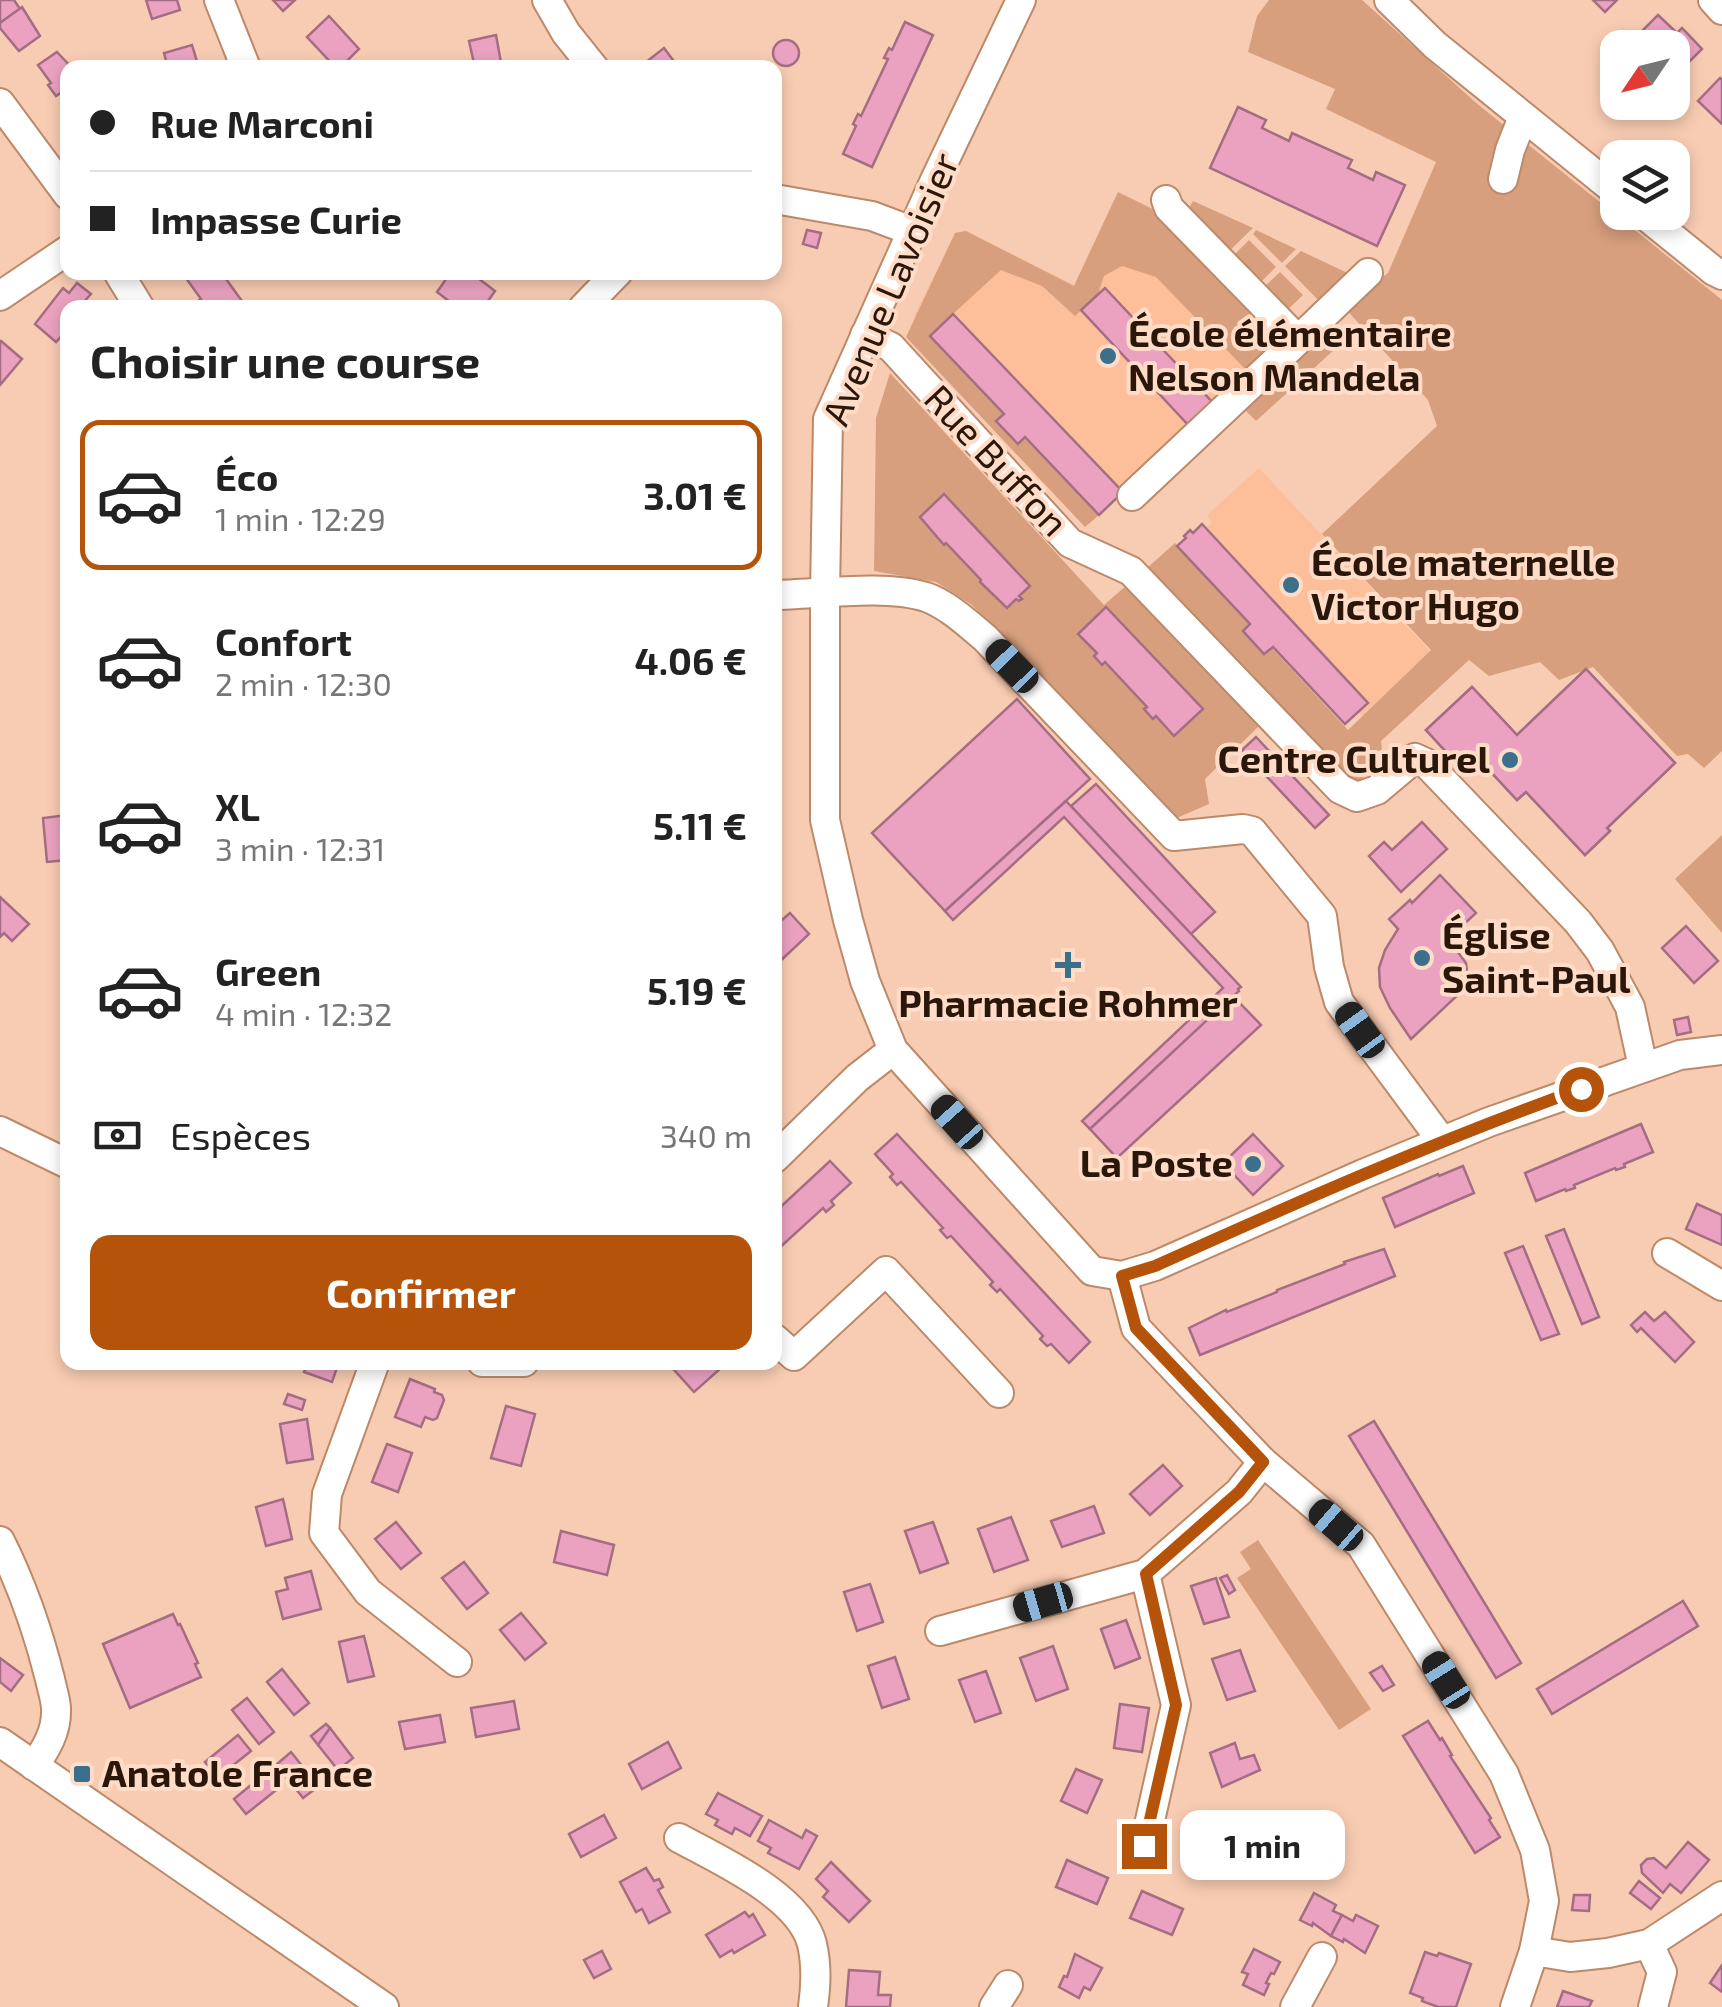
<!DOCTYPE html>
<html lang="fr">
<meta charset="utf-8">
<style>
:root{--surface:#fff;--page:#f6f6f6;--text:#222;--muted:#767676;--line:#e0e0e0;--accent:#b45309}
body{margin:0;font-family:"Exo 2",sans-serif;background:var(--page);color:var(--text);height:100vh;display:flex;flex-direction:column;font-size:38px;white-space:nowrap}
*{box-sizing:border-box;margin:0}
p{font-size:32px;color:var(--muted)}
.icon{flex:none;width:55px;height:55px;fill:none;stroke:currentColor;stroke-width:2;stroke-linecap:round;stroke-linejoin:round}
.map{position:relative;flex:1;overflow:hidden}
.details{position:absolute;left:60px;top:300px;width:722px;height:1070px;display:flex;flex-direction:column;background:var(--surface);border-radius:20px;box-shadow:0 5px 15px #0003}
.details>*{flex:none}
.top-card{position:absolute;left:60px;top:60px;width:722px;height:220px;border-radius:20px;box-shadow:0 5px 15px #0003;display:grid;align-content:center;height:220px;padding:0 30px;background:var(--surface)}
.needle{width:65px;rotate:235deg}
.fabs{position:absolute;left:1600px;top:30px;display:grid;gap:20px}
.fabs a{display:grid;place-items:center;width:90px;height:90px;border-radius:20px;background:var(--surface);box-shadow:0 5px 15px #0003;font-size:50px}
.end{position:absolute;width:45px;height:45px;margin:-22px;border:12px solid #b45309;background:#fff;box-shadow:0 0 0 5px #fff}
.from{border-radius:50%}
.bubble{position:absolute;height:70px;border-radius:20px;background:var(--surface);box-shadow:0 5px 15px #0003;font-size:32px;font-weight:700;line-height:70px;text-align:center}
.car{position:absolute;width:30px;height:60px;margin:-30px -15px;border-radius:12px;box-shadow:0 0 8px 2px #0007;background:linear-gradient(#222 24%,#8ab4d8 0 40%,#222 0 76%,#8ab4d8 0 86%,#222 0)}
.top-card b{display:flex;align-items:center;gap:35px;height:95px;font-size:38px}
.top-card b+b{border-top:2px solid var(--line)}
.top-card i{width:25px;height:25px;background:var(--text)}
ul{padding:0;list-style:none}
li{display:flex;align-items:center;gap:30px;height:150px;margin:0 20px 15px;padding:0 10px;border:5px solid transparent;border-radius:20px}
li div{flex:1}
li b{display:block;font-size:38px}
li em{font-style:normal;font-weight:700}
li.current{border-color:var(--accent)}
li>.icon{width:90px;height:90px;stroke-width:1.5}
h2{padding:0 30px;font-size:45px;line-height:120px}
.pay{display:flex;align-items:center;gap:25px;height:110px;padding:0 30px;font-size:38px}
.pay p{margin-inline-start:auto}
.cta{display:flex;gap:20px;margin-top:auto;padding:20px 30px}
.cta a{flex:1;height:115px;border-radius:20px;background:var(--accent);color:#fff;font-size:40px;font-weight:700;line-height:115px;text-align:center}
.map>svg:first-child{display:block}
.built{fill:#fcbf9a}
.green{fill:#d79f7d}
.building{fill:#eaa2c0;stroke:#a46d84;stroke-width:2.5;fill-rule:evenodd}
.lines{fill:none;stroke-linecap:round;stroke-linejoin:round}
.minor-casing{stroke:#bc8969;stroke-width:32}
.minor{stroke:#fff;stroke-width:28}
.route{stroke:#b45309;stroke-width:12}
.poi-dot{fill:#3a708b;stroke:#fedcc8;stroke-width:4}
.labels{text-anchor:middle;stroke-width:8;stroke-linejoin:round;paint-order:stroke}
.street-label{font-size:38px;fill:#2a170a;stroke:#fedcc8}
.poi-label{font-size:38px;font-weight:bold;fill:#2a170a;stroke:#fedcc8;text-anchor:start}
</style>
<div class="map">
<svg width="1722" height="2007" viewBox="0 0 1722 2007">
<rect width="100%" height="100%" fill="#f8ccb2"/>
<g class="built">
<polygon points="1118,192 1285,338 1099,515 1026,438 1018,444 996,421 1003,414 914,316 955,233 966,231 1074,285"/>
<polygon points="1259,468 1430,651 1362,716 1358,712 1345,724 1273,647 1264,654 1243,631 1250,624 1177,546 1186,538 1184,536 1190,530 1193,533 1202,524 1206,528 1212,523 1207,515"/>
</g>
<g class="green">
<polygon points="1269,0 1362,0 1475,102 1722,300 1722,751 1704,768 1688,754 1677,756 1593,667 1559,680 1540,662 1489,676 1469,660 1381,741 1383,761 1360,780 1344,779 1146,569 1175,543 1249,624 1243,632 1265,654 1272,648 1348,730 1431,650 1322,534 1437,426 1428,400 1343,306 1388,273 1436,162 1326,109 1335,89 1248,52 1257,16"/>
<polygon points="1118,192 1169,217 1285,338 1249,373 1156,277 1122,266 1104,276 1098,294 1075,316 1042,286 1001,270 930,335 1004,414 997,421 1017,444 1025,437 1099,515 1085,527 906,337 955,233 966,231 1074,286"/>
<polygon points="1193,201 1253,228 1225,255 1185,215"/>
<polygon points="1256,230 1296,249 1282,263 1253,234"/>
<polygon points="1249,240 1276,267 1256,287 1229,260"/>
<polygon points="1301,251 1356,277 1325,307 1285,266"/>
<polygon points="1280,272 1303,295 1283,314 1260,291"/>
<polygon points="1318,330 1335,349 1256,421 1239,404"/>
<polygon points="890,373 1104,605 1127,585 1260,725 1205,779 1209,804 1170,821 972,605 936,582 874,571 876,418"/>
<polygon points="1722,835 1722,933 1675,879"/>
<polygon points="1258,1540 1371,1709 1339,1730 1237,1578 1251,1569 1240,1552"/>
</g>
<g class="building">
<polygon points="0,0 14,0 20,9 0,23"/>
<polygon points="146,0 177,0 180,10 152,19"/>
<polygon points="273,0 295,0 283,11"/>
<polygon points="1593,0 1617,0 1605,12"/>
<polygon points="22,7 40,36 19,51 0,28 0,23"/>
<polygon points="1658,15 1677,33 1682,28 1702,49 1678,73 1672,67 1672,48 1653,48 1639,34"/>
<polygon points="329,16 359,49 340,68 336,68 307,37"/>
<polygon points="905,22 933,35 872,167 843,154 856,126 853,124 858,114 861,116 888,59 884,58 889,48 892,50"/>
<polygon points="496,35 502,68 475,68 469,41"/>
<circle cx="786" cy="53" r="13"/>
<polygon points="192,45 199,68 168,68 164,53"/>
<polygon points="664,48 679,68 643,68 641,66"/>
<polygon points="57,52 72,68 68,68 68,88 56,96 48,85 51,83 38,65"/>
<polygon points="1720,78 1722,80 1722,124 1698,101"/>
<polygon points="1238,107 1266,120 1262,128 1289,141 1292,133 1352,160 1348,168 1373,180 1376,172 1405,185 1377,246 1210,168"/>
<polygon points="807,230 821,233 817,248 803,244"/>
<polygon points="185,272 221,272 247,308 203,308 198,301 201,299 183,274"/>
<polygon points="451,272 470,272 495,291 483,308 458,308 437,292"/>
<polygon points="77,283 91,294 82,304 84,308 68,308 68,329 56,342 35,324 63,288 69,293"/>
<polygon points="1105,288 1215,405 1191,428 1081,310"/>
<polygon points="953,314 1123,492 1099,515 1025,437 1018,444 996,421 1004,414 930,336"/>
<polygon points="1,341 22,359 0,385 0,342"/>
<polygon points="944,494 1030,586 1019,596 1022,599 1019,601 1016,599 1007,608 980,582 981,580 946,543 944,545 920,517"/>
<polygon points="1202,524 1368,703 1345,724 1273,647 1264,654 1243,631 1250,624 1177,546 1186,538 1184,536 1190,530 1193,533"/>
<polygon points="1106,607 1203,709 1174,736 1156,716 1153,719 1144,709 1147,707 1105,662 1102,665 1094,656 1097,653 1078,634"/>
<path d="M1586 669 1675 763 1607 828 1610 831 1585 855 1526 792 1517 800 1476 756 1462 769 1426 730 1472 687 1517 735ZM1583 715 1628 764 1583 805 1538 755Z"/>
<polygon points="1586,669 1675,763 1607,828 1610,831 1585,855 1526,792 1517,800 1476,756 1462,769 1426,730 1472,687 1517,735"/>
<polygon points="1017,699 1090,779 945,911 872,833"/>
<polygon points="1256,737 1329,815 1315,828 1242,750"/>
<polygon points="1096,784 1215,912 1191,934 1071,806"/>
<polygon points="1066,801 1241,987 1238,989 1239,991 1090,1129 1082,1121 1223,988 1064,817 953,920 945,911"/>
<polygon points="68,815 68,860 47,862 43,818"/>
<polygon points="1422,822 1447,849 1401,892 1369,856 1384,842 1392,850"/>
<polygon points="1440,875 1476,913 1448,939 1466,963 1468,980 1462,991 1411,1039 1390,1008 1380,987 1379,968 1385,950 1398,929 1389,919 1410,900 1412,903"/>
<polygon points="0,897 29,924 12,941 4,933 0,937"/>
<polygon points="790,913 809,934 775,966 775,926"/>
<polygon points="1686,926 1718,961 1694,983 1662,948"/>
<polygon points="1233,996 1261,1025 1117,1158 1090,1129"/>
<polygon points="1688,1017 1691,1032 1677,1035 1674,1020"/>
<polygon points="1641,1124 1653,1152 1624,1164 1625,1167 1616,1170 1615,1168 1574,1185 1575,1188 1566,1191 1565,1189 1536,1201 1525,1173"/>
<polygon points="897,1134 1090,1342 1069,1363 1051,1344 1047,1346 1040,1339 1043,1336 1000,1289 997,1292 990,1285 993,1282 951,1236 947,1238 940,1230 943,1228 901,1182 897,1185 890,1177 893,1174 875,1154"/>
<polygon points="1253,1134 1283,1166 1253,1195 1223,1163"/>
<polygon points="830,1161 851,1183 831,1201 834,1205 826,1212 823,1208 777,1250 780,1254 775,1259 775,1212"/>
<polygon points="1463,1166 1474,1193 1395,1227 1383,1198 1438,1174 1439,1176"/>
<polygon points="1697,1204 1722,1215 1722,1245 1686,1229"/>
<polygon points="1564,1229 1599,1317 1582,1324 1546,1236"/>
<polygon points="1523,1246 1559,1334 1541,1340 1505,1253"/>
<polygon points="1384,1249 1395,1276 1200,1355 1189,1328 1226,1310 1227,1312 1277,1292 1277,1290 1345,1264 1344,1262"/>
<polygon points="1645,1312 1654,1321 1665,1312 1694,1342 1675,1362 1641,1328 1637,1332 1631,1325"/>
<polygon points="308,1362 339,1362 332,1382 304,1372"/>
<polygon points="667,1362 714,1362 720,1369 694,1392"/>
<polygon points="410,1379 435,1389 434,1392 442,1395 444,1400 437,1418 433,1420 425,1417 421,1427 395,1417"/>
<polygon points="288,1394 305,1400 302,1410 284,1404"/>
<polygon points="506,1406 535,1414 521,1466 491,1458"/>
<polygon points="307,1419 313,1459 287,1463 280,1424"/>
<polygon points="1374,1421 1521,1663 1496,1678 1349,1436"/>
<polygon points="387,1444 412,1453 398,1492 372,1482"/>
<polygon points="1163,1465 1182,1486 1150,1515 1130,1494"/>
<polygon points="283,1499 292,1539 266,1546 256,1507"/>
<polygon points="1094,1506 1104,1533 1062,1547 1051,1521"/>
<polygon points="1011,1517 1028,1560 994,1572 978,1529"/>
<polygon points="396,1522 421,1553 401,1569 375,1539"/>
<polygon points="933,1522 948,1563 920,1573 905,1531"/>
<polygon points="561,1531 614,1545 607,1575 554,1562"/>
<polygon points="464,1562 488,1593 467,1609 442,1578"/>
<polygon points="311,1571 321,1609 283,1619 276,1592 288,1589 285,1578"/>
<polygon points="1227,1575 1235,1590 1229,1594 1220,1578"/>
<polygon points="1216,1578 1229,1617 1204,1624 1191,1586"/>
<polygon points="870,1584 883,1622 857,1631 844,1592"/>
<polygon points="1683,1601 1698,1626 1552,1714 1537,1689"/>
<polygon points="521,1613 546,1643 525,1660 500,1630"/>
<polygon points="173,1614 178,1625 180,1624 198,1663 195,1664 201,1677 130,1708 103,1644"/>
<polygon points="1126,1620 1140,1658 1115,1668 1101,1629"/>
<polygon points="364,1636 374,1676 348,1682 339,1642"/>
<polygon points="1053,1646 1068,1689 1036,1701 1020,1658"/>
<polygon points="1240,1650 1255,1691 1227,1700 1212,1659"/>
<polygon points="895,1657 909,1699 882,1708 868,1666"/>
<polygon points="0,1658 23,1675 11,1691 0,1682"/>
<polygon points="1382,1666 1394,1685 1383,1691 1370,1673"/>
<polygon points="282,1669 309,1703 294,1715 267,1682"/>
<polygon points="986,1671 1001,1713 975,1722 959,1680"/>
<polygon points="247,1698 274,1732 259,1744 232,1710"/>
<polygon points="514,1701 519,1729 476,1737 471,1708"/>
<polygon points="1120,1704 1149,1708 1142,1752 1114,1748"/>
<polygon points="440,1715 445,1742 405,1749 399,1722"/>
<polygon points="1428,1721 1440,1740 1442,1738 1452,1755 1450,1756 1491,1818 1489,1820 1500,1837 1475,1853 1403,1736"/>
<polygon points="326,1724 330,1728 318,1745 311,1736"/>
<polygon points="330,1728 353,1758 338,1770 318,1745"/>
<polygon points="238,1735 251,1751 217,1778 205,1762"/>
<polygon points="668,1742 681,1768 642,1789 629,1764"/>
<polygon points="1235,1743 1240,1759 1254,1755 1260,1770 1222,1787 1210,1753"/>
<polygon points="291,1752 303,1767 292,1784 276,1765"/>
<polygon points="303,1767 319,1786 303,1798 292,1784"/>
<polygon points="1076,1769 1102,1780 1087,1813 1061,1801"/>
<polygon points="268,1771 280,1787 246,1814 234,1799"/>
<polygon points="718,1793 762,1816 750,1836 735,1828 732,1834 715,1825 718,1820 706,1814"/>
<polygon points="604,1815 616,1838 581,1857 569,1834"/>
<polygon points="1224,1816 1239,1858 1212,1868 1196,1826"/>
<polygon points="769,1820 802,1838 806,1830 817,1836 799,1869 768,1853 771,1848 758,1841"/>
<polygon points="1688,1842 1709,1860 1681,1893 1670,1884 1663,1893 1642,1873 1641,1865 1647,1859 1654,1858 1666,1868"/>
<polygon points="1067,1860 1108,1878 1097,1904 1056,1887"/>
<polygon points="831,1862 870,1901 849,1922 823,1897 828,1891 816,1879"/>
<polygon points="646,1868 654,1881 659,1879 663,1887 658,1890 670,1912 649,1923 642,1909 636,1912 620,1882"/>
<polygon points="1639,1881 1660,1898 1651,1909 1630,1893"/>
<polygon points="1142,1891 1183,1909 1172,1935 1130,1918"/>
<polygon points="1314,1893 1336,1905 1333,1911 1342,1915 1331,1936 1313,1923 1312,1926 1300,1920"/>
<polygon points="1574,1895 1590,1895 1589,1911 1572,1910"/>
<polygon points="745,1912 749,1917 753,1914 765,1935 734,1953 732,1950 720,1957 706,1935"/>
<polygon points="1342,1915 1353,1921 1356,1915 1378,1926 1365,1953 1344,1939 1343,1942 1331,1936"/>
<polygon points="1254,1949 1280,1962 1274,1974 1271,1973 1266,1983 1269,1984 1264,1995 1243,1985 1248,1974 1242,1972"/>
<polygon points="602,1951 611,1969 594,1978 584,1960"/>
<polygon points="1425,1952 1437,1956 1439,1953 1471,1964 1456,2007 1438,2007 1422,2001 1423,1998 1410,1993"/>
<polygon points="1075,1954 1102,1968 1090,1990 1084,1987 1079,1998 1059,1987 1064,1976 1067,1977"/>
<polygon points="1722,1965 1722,1992 1710,1983"/>
<polygon points="849,1970 880,1972 878,1995 891,1995 890,2007 846,2007"/>
<polygon points="1563,1991 1592,2001 1589,2007 1557,2007"/>
</g>
<g class="lines">
<defs>
<g id="minor">
<polyline points="219,0 246,68"/>
<polyline points="547,0 566,33 594,68"/>
<polyline points="1021,0 935,180 828,419 825,594 825,820 848,920 865,981 893,1050 1092,1271 1122,1276 1155,1266 1363,1174 1489,1122 1680,1055 1722,1050"/>
<polyline points="1389,0 1435,45 1618,193"/>
<polyline points="1713,0 1722,10"/>
<polyline points="0,103 68,195"/>
<polyline points="1503,179 1510,150 1523,117"/>
<polyline points="775,199 872,216 912,231"/>
<polyline points="1641,212 1714,271 1722,275"/>
<polyline points="118,272 140,308"/>
<polyline points="0,296 68,250"/>
<polyline points="583,308 618,272"/>
<polyline points="865,335 891,347 1070,543 1131,571 1340,789 1357,797 1377,790 1415,758 1426,763 1578,922 1600,951 1630,1007 1643,1067"/>
<polyline points="1298,340 1368,273"/>
<polyline points="1132,496 1298,340 1169,208 1166,200"/>
<path d="M775 595C819 594 886 584 926 597 948 605 967 623 985 638L1174 836 1243 829 1252 831 1322 916 1329 967 1339 1002 1442 1141"/>
<polyline points="0,1131 68,1164"/>
<polyline points="775,1158 857,1078 893,1050"/>
<polyline points="1667,1253 1722,1286"/>
<polyline points="1122,1276 1136,1328 1263,1462 1361,1545 1504,1774 1535,1850 1544,1901 1534,1951 1515,2007"/>
<polyline points="775,1339 794,1356 886,1271 999,1393"/>
<polyline points="375,1362 327,1494 324,1533 368,1592 457,1662"/>
<polyline points="482,1362 524,1362"/>
<path d="M0 1541C22 1585 38 1631 50 1679 52 1689 56 1700 56 1709 57 1731 46 1749 34 1766"/>
<polyline points="940,1631 1145,1574 1239,1492 1263,1462"/>
<polyline points="0,1742 384,2007"/>
<path d="M679 1838C719 1860 800 1896 812 1944 817 1966 816 1985 813 2007"/>
<polyline points="1144,1847 1176,1705 1145,1574"/>
<polyline points="1649,1944 1662,1972 1653,2007"/>
<polyline points="1534,1951 1570,1957 1608,1953 1649,1944 1722,1896"/>
<polyline points="994,2007 1008,1985"/>
<polyline points="1295,2007 1322,1957"/>
</g>
</defs>
<use href="#minor" class="minor-casing"/>
<use href="#minor" class="minor"/>
</g>
<g class="lines">
<path class="route" d="M1144 1846 1176 1705 1146 1574 1239 1492 1263 1462 1136 1328 1122 1276 1155 1266C1295 1203 1436 1141 1581 1089"/>
</g>
<g class="poi-dot">
<circle cx="1108" cy="356" r="10"/>
<circle cx="1291" cy="585" r="10"/>
<circle cx="1510" cy="760" r="10"/>
<circle cx="1422" cy="958" r="10"/>
<path d="M1063 950h10v10h10v10h-10v10h-10v-10h-10v-10h10z"/>
<circle cx="1253" cy="1164" r="10"/>
<rect x="72" y="1764" width="20" height="20" rx="5"/>
</g>
<g class="labels">
<g class="street-label">
<text transform="translate(891 289) rotate(-67)" y="13">Avenue Lavoisier</text>
<text transform="translate(996 461) rotate(47)" y="13">Rue Buffon</text>
</g>
<g class="poi-label">
<text x="1128" y="347">École élémentaire<tspan x="1128" dy="44">Nelson Mandela</tspan></text>
<text x="1311" y="576">École maternelle<tspan x="1311" dy="44">Victor Hugo</tspan></text>
<text x="1490" y="773" text-anchor="end">Centre Culturel</text>
<text x="1442" y="949">Église<tspan x="1442" dy="44">Saint-Paul</tspan></text>
<text x="1068" y="1017" text-anchor="middle">Pharmacie Rohmer</text>
<text x="1233" y="1177" text-anchor="end">La Poste</text>
<text x="102" y="1787">Anatole France</text>
</g>
</g>
</svg>
<div class="fabs">
<a><svg class="needle" viewBox="-14 -14 28 28"><path d="M0-13l5 13h-10z" fill="#e53935"/><path d="M0 13l5-13h-10z" fill="#767676"/></svg></a>
<a><svg class="icon" aria-label="layers" viewBox="0 0 24 24"><path d="M12 4l9 5-9 5-9-5zM3 14l9 5 9-5"/></svg></a>
</div>
<i class="end from" style="left:1581px;top:1089px"></i>
<i class="end" style="left:1144px;top:1846px"></i>
<div class="bubble" style="left:1180px;top:1810px;width:165px">1 min</div>
<i class="car" style="left:1012px;top:666px;rotate:316deg"></i>
<i class="car" style="left:1360px;top:1030px;rotate:324deg"></i>
<i class="car" style="left:957px;top:1122px;rotate:318deg"></i>
<i class="car" style="left:1336px;top:1525px;rotate:311deg"></i>
<i class="car" style="left:1043px;top:1602px;rotate:254deg"></i>
<i class="car" style="left:1446px;top:1680px;rotate:328deg"></i>
<div class="top-card">
<b><i class="from"></i>Rue Marconi</b>
<b><i></i>Impasse Curie</b>
</div>
<section class="details">
<h2>Choisir une course</h2>
<ul>
<li class="current"><svg class="icon" aria-label="car" viewBox="0 0 24 24"><path d="M5 17H2v-5l4-1 3-4h7l3 4 3 1v5h-3M9 17h6M6 11h13"/><circle cx="7" cy="17" r="2"/><circle cx="17" cy="17" r="2"/></svg><div><b>Éco</b><p>1 min · 12:29</p></div><em>3.01 €</em></li>
<li><svg class="icon" aria-label="car" viewBox="0 0 24 24"><path d="M5 17H2v-5l4-1 3-4h7l3 4 3 1v5h-3M9 17h6M6 11h13"/><circle cx="7" cy="17" r="2"/><circle cx="17" cy="17" r="2"/></svg><div><b>Confort</b><p>2 min · 12:30</p></div><em>4.06 €</em></li>
<li><svg class="icon" aria-label="car" viewBox="0 0 24 24"><path d="M5 17H2v-5l4-1 3-4h7l3 4 3 1v5h-3M9 17h6M6 11h13"/><circle cx="7" cy="17" r="2"/><circle cx="17" cy="17" r="2"/></svg><div><b>XL</b><p>3 min · 12:31</p></div><em>5.11 €</em></li>
<li><svg class="icon" aria-label="car" viewBox="0 0 24 24"><path d="M5 17H2v-5l4-1 3-4h7l3 4 3 1v5h-3M9 17h6M6 11h13"/><circle cx="7" cy="17" r="2"/><circle cx="17" cy="17" r="2"/></svg><div><b>Green</b><p>4 min · 12:32</p></div><em>5.19 €</em></li>
</ul>
<div class="pay"><svg class="icon" aria-label="cash" viewBox="0 0 24 24"><path d="M3 7h18v10H3z"/><circle cx="12" cy="12" r="2"/></svg>Espèces<p>340 m</p></div>
<div class="cta"><a>Confirmer</a></div>
</section>
</div>
